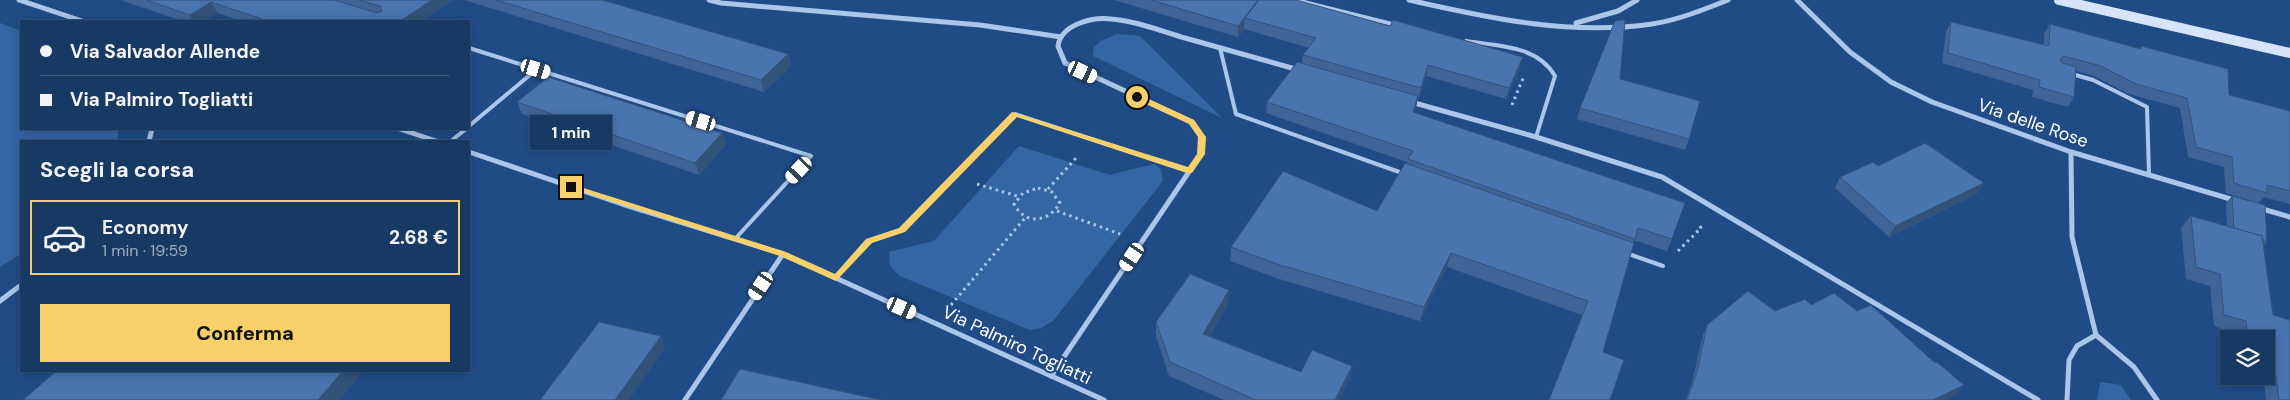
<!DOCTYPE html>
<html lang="it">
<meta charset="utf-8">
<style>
:root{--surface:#183964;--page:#21406a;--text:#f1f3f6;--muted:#9facbf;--line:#365378;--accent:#f7d06b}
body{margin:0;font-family:"DM Sans",sans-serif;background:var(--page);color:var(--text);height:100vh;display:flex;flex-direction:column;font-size:19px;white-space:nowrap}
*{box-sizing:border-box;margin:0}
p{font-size:16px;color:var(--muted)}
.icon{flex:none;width:28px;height:28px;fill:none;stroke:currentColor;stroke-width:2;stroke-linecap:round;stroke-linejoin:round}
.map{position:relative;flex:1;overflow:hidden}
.side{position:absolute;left:20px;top:140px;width:450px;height:232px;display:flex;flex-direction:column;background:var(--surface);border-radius:0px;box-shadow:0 2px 12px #0003,0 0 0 1px var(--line)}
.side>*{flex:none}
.hud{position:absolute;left:20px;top:20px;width:450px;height:110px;border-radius:0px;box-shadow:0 2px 12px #0003,0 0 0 1px var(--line);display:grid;align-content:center;height:110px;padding:0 20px;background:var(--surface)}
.controls{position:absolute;left:2220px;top:330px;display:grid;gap:10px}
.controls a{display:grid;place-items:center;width:55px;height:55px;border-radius:0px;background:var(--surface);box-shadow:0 2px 12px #0003,0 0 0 1px var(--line);font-size:25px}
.end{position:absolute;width:22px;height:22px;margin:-11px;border:6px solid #f7d06b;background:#111;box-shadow:0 0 0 2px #111}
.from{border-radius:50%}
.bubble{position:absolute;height:35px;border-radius:0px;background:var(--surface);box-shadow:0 2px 12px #0003,0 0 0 1px var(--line);font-size:16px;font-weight:800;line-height:35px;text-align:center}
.car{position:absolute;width:15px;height:30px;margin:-15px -8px;border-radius:6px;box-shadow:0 0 4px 1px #0007;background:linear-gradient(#fff 24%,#345 0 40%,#fff 0 76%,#345 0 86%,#fff 0)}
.hud b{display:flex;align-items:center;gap:18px;height:48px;font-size:19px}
.hud b+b{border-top:1px solid var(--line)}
.hud i{width:12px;height:12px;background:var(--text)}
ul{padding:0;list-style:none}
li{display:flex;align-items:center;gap:15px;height:75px;margin:0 10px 8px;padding:0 10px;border:2px solid transparent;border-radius:0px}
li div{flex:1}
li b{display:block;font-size:19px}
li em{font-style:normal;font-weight:800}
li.active{border-color:var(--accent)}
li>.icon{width:45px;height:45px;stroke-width:1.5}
h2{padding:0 20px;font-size:22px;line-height:60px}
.cta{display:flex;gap:10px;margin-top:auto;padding:10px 20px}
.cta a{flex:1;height:58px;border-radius:0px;background:var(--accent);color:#111;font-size:20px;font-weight:800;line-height:58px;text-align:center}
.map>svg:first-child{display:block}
.green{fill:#3465a4}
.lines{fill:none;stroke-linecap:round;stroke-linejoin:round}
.path{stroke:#aac6ea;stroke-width:3;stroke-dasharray:2.5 4;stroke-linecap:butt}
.lane{stroke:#aac6ea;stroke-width:4}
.street{stroke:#aac6ea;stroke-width:5}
.secondary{stroke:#d5e4f8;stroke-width:10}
.wall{fill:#3f6596}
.shaded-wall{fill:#33527a}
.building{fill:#4975af;stroke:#33527a}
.route{fill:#f7d06b}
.labels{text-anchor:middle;stroke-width:4.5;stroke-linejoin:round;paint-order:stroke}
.street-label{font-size:18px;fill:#fff;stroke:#204c86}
</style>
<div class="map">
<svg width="2290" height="400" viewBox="0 0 2290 400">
<rect width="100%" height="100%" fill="#204c86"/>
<g class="green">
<polygon points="0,23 21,31 21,129 118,129 118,141 21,141 21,254 0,267"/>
<polygon points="1117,34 1140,36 1222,118 1093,56 1094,47 1101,41"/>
<polygon points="1019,146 1110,175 1154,164 1161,169 1163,181 1053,321 1041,328 1030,330 900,276 890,266 889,252 934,241"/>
<polygon points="2100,382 2121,385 2131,400 2097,400"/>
</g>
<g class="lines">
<g class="path">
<polyline points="1512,105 1524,76"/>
<polyline points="977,184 1017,196"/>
<path d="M1038 188 1052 192 1060 203C1048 223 1025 225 1014 204L1023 193Z"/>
<polyline points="1048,189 1076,158"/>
<polyline points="1057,211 1120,234"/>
<polyline points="1678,251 1701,228 1700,226"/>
<polyline points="951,305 1025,218"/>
</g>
<g class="lane">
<polyline points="1296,0 1396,25"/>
<path d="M1466 41C1498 46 1537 45 1555 76L1536 137"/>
<polyline points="469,48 811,156 735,239"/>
<polyline points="1220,48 1236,114 1402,173"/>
<polyline points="2072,74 2093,80 2147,107 2149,175"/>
<polyline points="469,126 537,69"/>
<polyline points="451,141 466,129"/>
<polyline points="1626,253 1663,266"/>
<polyline points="836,278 869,241 902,230 1015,114 1189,171"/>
</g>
<g class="street">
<polyline points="19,0 82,21"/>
<polyline points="709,0 721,3 980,25 1061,37"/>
<path d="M1409 0C1488 18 1570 36 1652 24 1678 20 1703 10 1728 0"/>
<polyline points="1797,0 1850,52 1891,82 1932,102 2071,152 2234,200"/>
<polyline points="1576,23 1618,11 1637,0"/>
<polyline points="1411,102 1536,137 1662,177 2038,400"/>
<polyline points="400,129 436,141"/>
<polyline points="149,141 152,129"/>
<polyline points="469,152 622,204 783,254 1104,400"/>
<polyline points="2259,208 2290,217"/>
<polyline points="0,301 21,285"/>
<polyline points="2096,335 2134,367 2157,400"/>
<path d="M1051 376 1201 154 1202 137 1192 122 1065 63 1058 46C1061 24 1093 17 1111 19 1136 21 1161 31 1185 38 1223 49 1261 59 1299 70"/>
<polyline points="685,400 783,254"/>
<polyline points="2067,400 2069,360 2077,346 2096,335 2072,237 2071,152"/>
</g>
<polyline class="secondary" points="2059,0 2290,53"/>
</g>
<g class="wall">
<polygon points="121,0 453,0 422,21 241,21 218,13 205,21 182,21"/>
<polygon points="464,0 602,0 788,54 791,66 764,92"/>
<polygon points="1114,0 1258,0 1258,1 1520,68 1506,99 1426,76 1418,99 1414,113 1672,239 1667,251 1634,240 1633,243 1603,352 1610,400 1582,315 1447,267 1420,321 1276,278 1230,261 1231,247 1377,211 1407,164 1407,162 1266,113 1267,102 1302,64 1303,55 1309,48 1244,29 1238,37"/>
<polygon points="1951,22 2044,45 2044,34 2050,24 2140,49 2141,46 2229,95 2290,111 2290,204 2264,197 2258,203 2226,193 2224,167 2188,157 2180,108 2129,94 2094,76 2076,71 2074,97 2068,107 2032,97 2033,90 1942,63 1946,32"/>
<polygon points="1620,79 1689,139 1685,150 1577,119 1580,108"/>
<polygon points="517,102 722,133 726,144 699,175 522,114"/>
<polygon points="1878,166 1977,194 1889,237 1835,188 1840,177"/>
<polygon points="2232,196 2267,242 2263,246 2273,315 2290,400 2266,400 2264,381 2249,376 2266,376 2266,339 2236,339 2235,333 2214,326 2210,286 2186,279 2181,228 2191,216 2227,226 2226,203"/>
<polygon points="1228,304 1210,336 1301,372 1352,366 1349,380 1339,400 1224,400 1169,376 1156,336 1156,322"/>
<polygon points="1811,305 1956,395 1946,400 1686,400 1692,382 1703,335 1707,325 1775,311"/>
</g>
<g class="shaded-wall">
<polygon points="432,0 453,0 422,21 400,21"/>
<polygon points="1258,0 1257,10 1251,19 1245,18 1244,29 1238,37 1238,26"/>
<polygon points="211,2 218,13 205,21 193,21 190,15"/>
<polygon points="788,54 791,66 764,92 761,80"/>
<polygon points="1523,57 1520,68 1506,99 1509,88"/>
<polygon points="1428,65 1426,76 1418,99 1421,88"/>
<polygon points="1418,96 1416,108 1411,124 1413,112"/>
<polygon points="722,133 726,144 699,175 695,163"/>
<polygon points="1984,183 1977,194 1889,237 1895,226"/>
<polygon points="1451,253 1447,267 1420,321 1424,307"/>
<polygon points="1229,290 1228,304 1203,348 1203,334"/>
<polygon points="661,336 665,348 629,400 615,400"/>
<polygon points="1352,366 1349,380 1339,400 1335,400"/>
<polygon points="343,371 364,371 339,400 318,400"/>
<polygon points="1964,385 1956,395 1946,400 1933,400"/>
</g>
<g class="building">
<polygon points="146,0 334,0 377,13 382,11 380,6 359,0 432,0 400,21 268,21 211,2 190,15"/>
<polygon points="496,0 602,0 788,54 761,80"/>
<polygon points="1151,0 1258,0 1238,26"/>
<polygon points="1259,0 1296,0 1390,26 1393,20 1523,57 1509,88 1428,65 1421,88 1303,55 1316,38 1245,18"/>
<polygon points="1625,20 1620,79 1700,101 1689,139 1580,108 1615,21"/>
<polygon points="1951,22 2049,46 2050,24 2141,49 2141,46 2228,69 2229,95 2290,111 2290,191 2267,185 2267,193 2234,183 2232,157 2196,147 2187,98 2136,84 2101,66 2064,56 2060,59 2062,63 2076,67 2074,97 2039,87 2040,80 1948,53"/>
<polygon points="1297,62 1418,96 1413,112 1685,203 1672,239 1638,228 1635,239 1408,159 1413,151 1267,102"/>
<polygon points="548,77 722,133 695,163 517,102"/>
<polygon points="1925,143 1984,183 1895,226 1840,177 1873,162 1878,166"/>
<polygon points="1405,163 1634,243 1603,352 1624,360 1610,400 1549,400 1588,301 1451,253 1424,307 1277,264 1231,247 1283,171 1377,211"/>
<polygon points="2232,196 2265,205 2267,242 2263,240 2262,236 2234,228"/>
<polygon points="2191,216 2262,236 2273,315 2290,320 2290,400 2279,400 2275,369 2266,366 2266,339 2248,339 2246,321 2224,315 2220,274 2196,267"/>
<polygon points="1190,274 1229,290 1203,334 1301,372 1312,350 1352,366 1335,400 1256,400 1170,362 1156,322"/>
<polygon points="1748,291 1775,311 1805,299 1811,305 1834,293 1857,311 1871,305 1935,363 1937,362 1964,385 1933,400 1687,400 1697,372 1707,325"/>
<polygon points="599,322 661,336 615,400 540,400"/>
<polygon points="740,369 881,400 721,400"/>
<polygon points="56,371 343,371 318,400 23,400"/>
</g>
<polygon class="route" points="1135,95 1140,95 1194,120 1206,137 1205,154 1192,173 1187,173 1017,117 905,232 872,243 836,281 780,256 567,187 574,185 786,252 835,274 866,239 899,228 1012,112 1188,167 1197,154 1198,137 1189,124 1135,99"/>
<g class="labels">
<g class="street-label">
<text transform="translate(2033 123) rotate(19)" y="6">Via delle Rose</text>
<text transform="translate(1017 345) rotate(25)" y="6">Via Palmiro Togliatti</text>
</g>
</g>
</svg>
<div class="controls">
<a><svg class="icon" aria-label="layers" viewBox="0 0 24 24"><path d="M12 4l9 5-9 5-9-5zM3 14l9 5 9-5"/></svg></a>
</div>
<i class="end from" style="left:1137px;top:97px"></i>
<i class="end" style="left:571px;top:187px"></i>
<div class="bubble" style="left:530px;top:115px;width:82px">1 min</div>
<i class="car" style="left:536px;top:69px;rotate:107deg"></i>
<i class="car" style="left:1083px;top:72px;rotate:115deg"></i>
<i class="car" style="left:701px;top:121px;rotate:287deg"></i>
<i class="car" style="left:799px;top:170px;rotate:223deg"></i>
<i class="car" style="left:1132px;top:257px;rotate:214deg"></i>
<i class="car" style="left:761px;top:286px;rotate:214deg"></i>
<i class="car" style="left:902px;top:308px;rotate:114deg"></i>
<div class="hud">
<b><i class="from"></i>Via Salvador Allende</b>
<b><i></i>Via Palmiro Togliatti</b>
</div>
<section class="side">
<h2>Scegli la corsa</h2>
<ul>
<li class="active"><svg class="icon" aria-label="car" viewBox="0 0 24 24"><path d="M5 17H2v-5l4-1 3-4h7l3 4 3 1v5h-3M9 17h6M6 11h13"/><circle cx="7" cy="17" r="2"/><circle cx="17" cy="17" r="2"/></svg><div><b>Economy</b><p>1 min · 19:59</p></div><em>2.68 €</em></li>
</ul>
<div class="cta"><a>Conferma</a></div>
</section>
</div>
